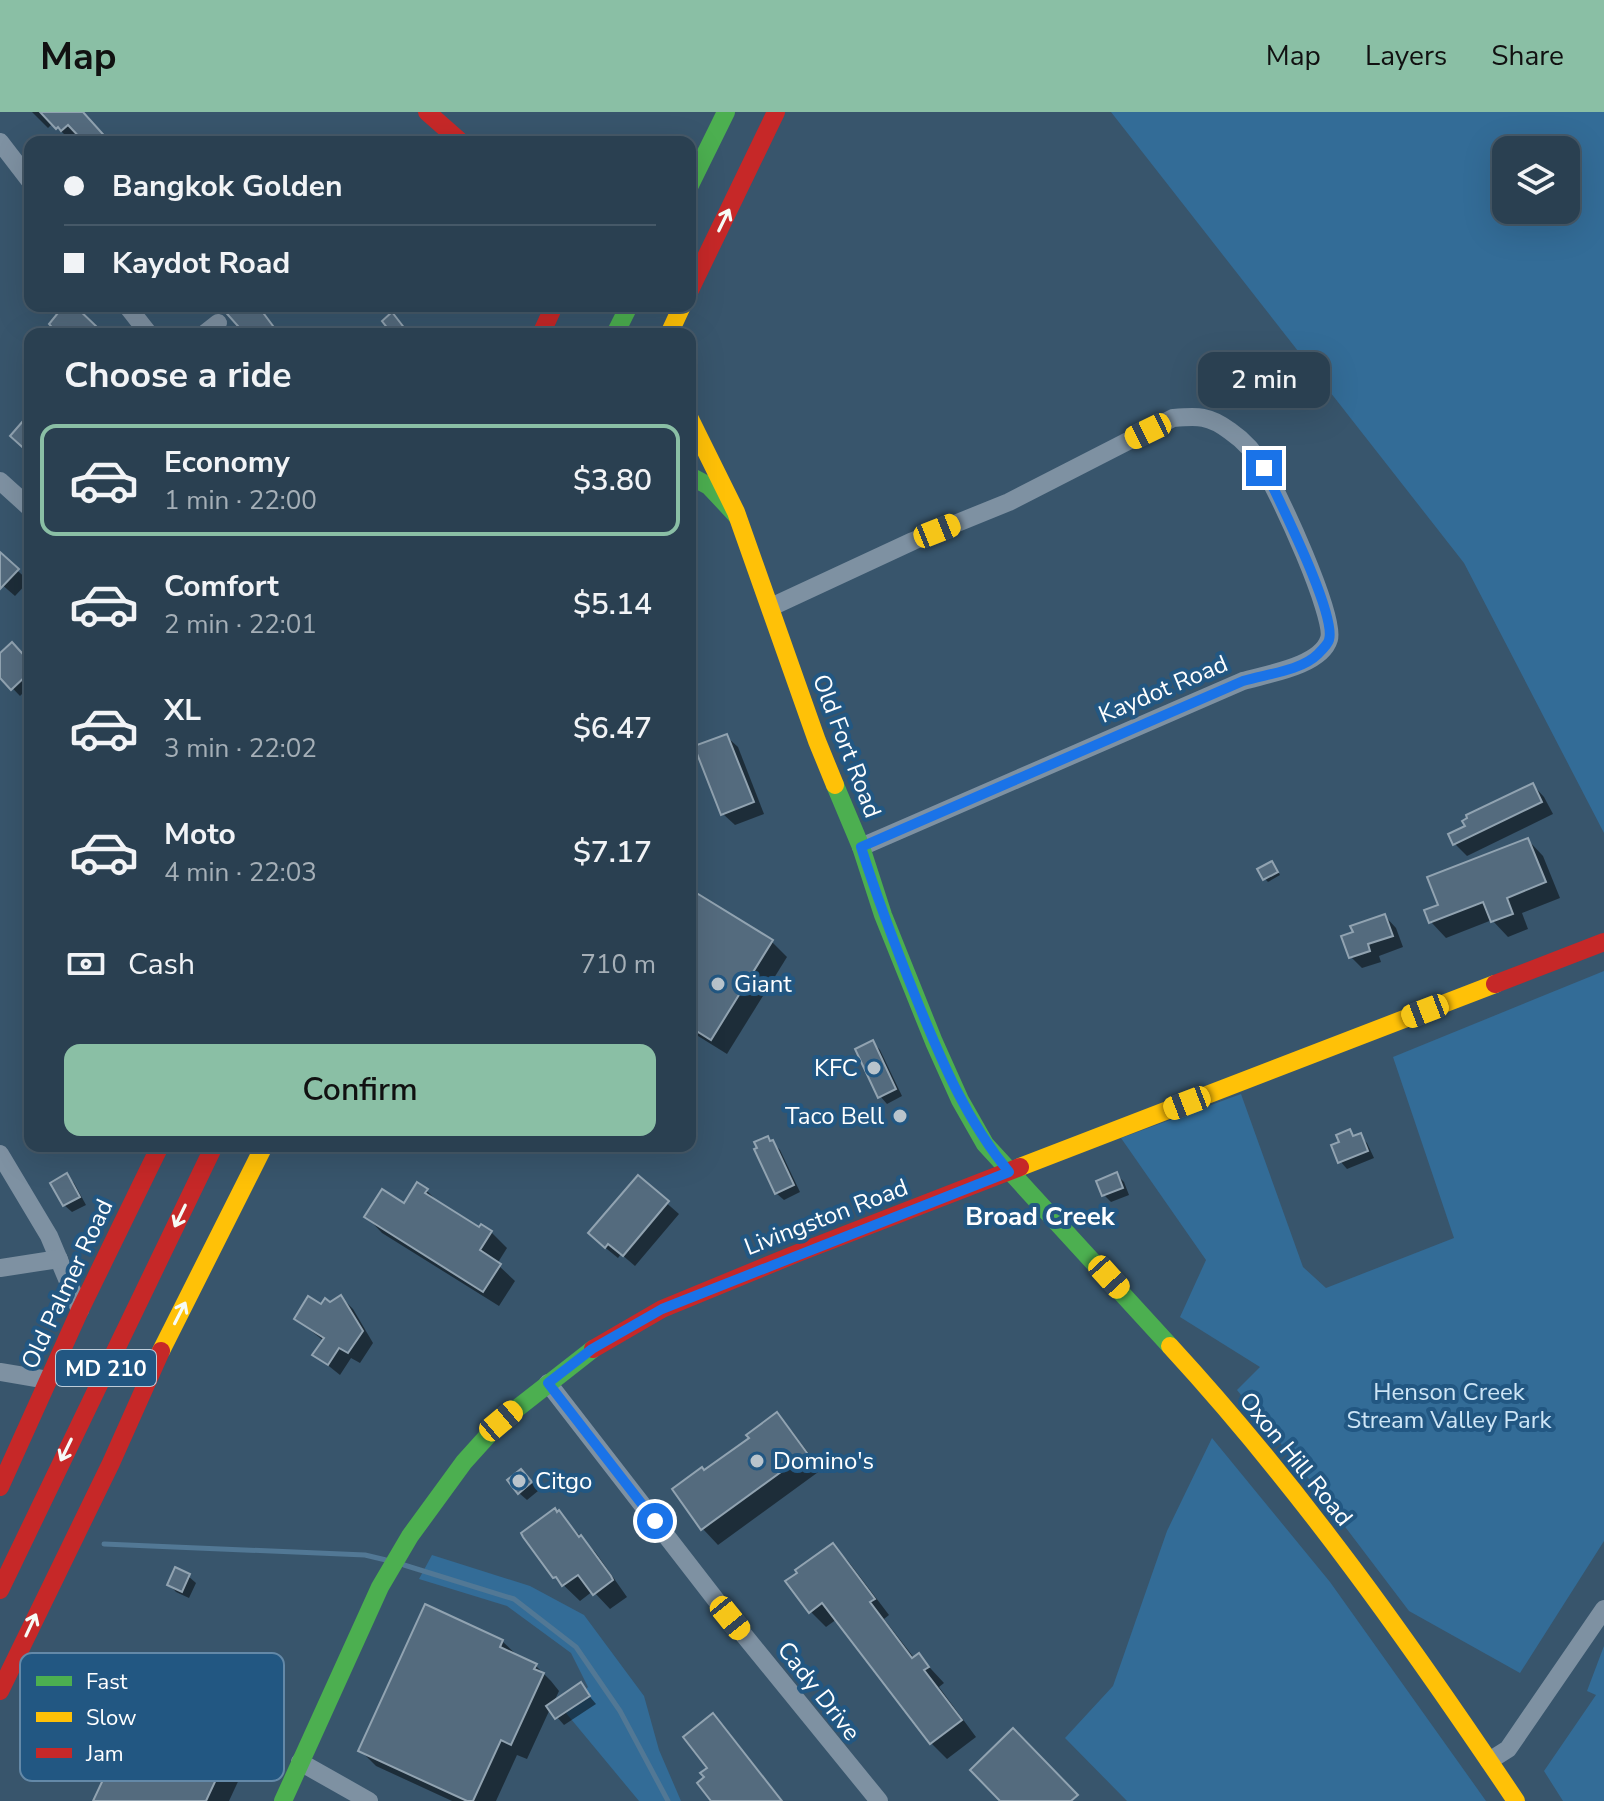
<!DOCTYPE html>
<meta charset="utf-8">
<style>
:root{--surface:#2a4051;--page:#324758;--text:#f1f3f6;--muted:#a5afb7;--line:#465968;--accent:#8abfa5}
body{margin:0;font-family:"Nunito Sans",sans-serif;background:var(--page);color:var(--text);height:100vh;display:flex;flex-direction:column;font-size:30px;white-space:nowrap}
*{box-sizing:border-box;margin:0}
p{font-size:26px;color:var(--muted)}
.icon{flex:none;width:44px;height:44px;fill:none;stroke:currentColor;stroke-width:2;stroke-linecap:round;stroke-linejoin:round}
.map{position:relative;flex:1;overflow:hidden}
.sheet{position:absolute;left:24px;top:216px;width:672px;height:824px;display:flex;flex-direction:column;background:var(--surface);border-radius:16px;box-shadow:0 8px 32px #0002,0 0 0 2px var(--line)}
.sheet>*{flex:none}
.top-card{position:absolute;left:24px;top:24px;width:672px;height:176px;border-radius:16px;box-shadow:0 8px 32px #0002,0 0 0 2px var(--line);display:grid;align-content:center;height:176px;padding:0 40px;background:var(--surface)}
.fabs{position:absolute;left:1492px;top:24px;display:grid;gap:16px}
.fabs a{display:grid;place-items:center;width:88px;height:88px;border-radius:16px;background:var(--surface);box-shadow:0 8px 32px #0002,0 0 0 2px var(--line);font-size:40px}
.end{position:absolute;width:36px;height:36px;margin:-18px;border:10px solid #1a73e8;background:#fff;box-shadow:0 0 0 4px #fff}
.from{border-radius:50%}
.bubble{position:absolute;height:56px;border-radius:16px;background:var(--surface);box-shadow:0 8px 32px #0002,0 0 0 2px var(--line);font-size:26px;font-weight:600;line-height:56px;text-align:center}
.car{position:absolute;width:24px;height:48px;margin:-24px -12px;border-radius:10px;box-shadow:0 0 6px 2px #0007;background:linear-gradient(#f5c518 24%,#345 0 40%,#f5c518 0 76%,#345 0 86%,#f5c518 0)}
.top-card b{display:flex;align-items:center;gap:28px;height:76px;font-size:30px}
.top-card b+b{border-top:2px solid var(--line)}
.top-card i{width:20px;height:20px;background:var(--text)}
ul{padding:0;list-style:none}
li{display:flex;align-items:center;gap:24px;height:112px;margin:0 16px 12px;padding:0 24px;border:4px solid transparent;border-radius:16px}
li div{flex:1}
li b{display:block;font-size:30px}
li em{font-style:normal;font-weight:600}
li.active{border-color:var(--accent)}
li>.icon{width:72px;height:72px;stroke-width:1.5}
h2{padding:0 40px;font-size:36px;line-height:96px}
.pay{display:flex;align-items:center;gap:20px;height:88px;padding:0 40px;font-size:30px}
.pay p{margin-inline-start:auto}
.action{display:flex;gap:16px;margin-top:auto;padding:16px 40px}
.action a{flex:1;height:92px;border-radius:16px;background:var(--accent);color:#111;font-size:32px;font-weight:600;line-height:92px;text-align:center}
header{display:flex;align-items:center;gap:48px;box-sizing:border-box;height:112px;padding:0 40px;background:var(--accent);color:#111}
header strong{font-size:38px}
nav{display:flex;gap:44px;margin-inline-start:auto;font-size:28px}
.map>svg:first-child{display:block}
.green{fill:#336c97;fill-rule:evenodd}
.shadow{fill:#0007}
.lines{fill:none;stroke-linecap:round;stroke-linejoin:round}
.stream{stroke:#527895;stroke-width:5}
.building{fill:#546b7e;stroke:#91a3b1;stroke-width:2}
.street{stroke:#7e91a2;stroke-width:18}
.fast{stroke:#4caf50;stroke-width:18}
.slow{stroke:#ffc107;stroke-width:18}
.jam{stroke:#c62828;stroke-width:18}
.oneway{stroke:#f6fbf6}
.route{stroke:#1a73e8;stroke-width:10}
.poi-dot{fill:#b9c4cc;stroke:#225782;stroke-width:3}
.labels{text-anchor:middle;stroke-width:8;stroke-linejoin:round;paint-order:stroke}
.shield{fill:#225782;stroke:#bdcdda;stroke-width:2}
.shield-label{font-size:22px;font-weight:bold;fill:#fff}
.street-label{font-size:24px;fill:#fff;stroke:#225782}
.poi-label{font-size:24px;fill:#fff;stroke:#225782;text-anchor:start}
.park-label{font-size:24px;fill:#cde5f6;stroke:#225782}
.neighbourhood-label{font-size:26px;font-weight:bold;fill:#fff;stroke:#225782}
.key{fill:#225782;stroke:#6489a8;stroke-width:2}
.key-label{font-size:22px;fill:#fff}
</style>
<header>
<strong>Map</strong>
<nav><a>Map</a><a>Layers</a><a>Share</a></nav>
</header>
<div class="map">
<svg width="1604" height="1689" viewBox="0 0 1604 1689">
<rect width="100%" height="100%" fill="#38556c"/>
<g class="green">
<path d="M1111 0H1604V721L1464 451ZM1506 38H1566V98H1506Z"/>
<polygon points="1604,859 1604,1429 1520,1561 1409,1499 1299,1354 1237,1278 1260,1255 1180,1205 1206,1148 1121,1026 1241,982 1303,1155 1326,1176 1454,1126 1393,945"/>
<polygon points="1212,1326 1330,1470 1486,1689 1127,1689 1065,1626 1113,1574 1167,1419"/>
<polygon points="432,1443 530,1474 584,1503 644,1584 659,1638 681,1689 639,1689 566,1601 588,1575 571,1541 507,1494 419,1467"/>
<polygon points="1604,1534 1604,1689 1563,1689 1544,1659 1596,1583 1587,1579"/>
</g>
<g class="shadow">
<polygon points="32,0 82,0 109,30 93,30 80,22 73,28 69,24 68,26 53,11 48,16"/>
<polygon points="58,194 73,194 101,222 63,222"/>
<polygon points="0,443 29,469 15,484 0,471"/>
<polygon points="0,544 30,552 30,574 20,584 0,563"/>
<polygon points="30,597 30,611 23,603"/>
<polygon points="726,624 738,635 764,702 735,713 723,702"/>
<polygon points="1533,673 1544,685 1553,702 1467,744 1455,732 1450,723"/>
<polygon points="1528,728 1543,744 1560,786 1522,801 1528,817 1508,825 1492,808 1446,826 1431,810 1440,794"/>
<polygon points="1275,754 1280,763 1268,770 1265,767"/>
<polygon points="690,779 772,830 787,845 727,942 690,919"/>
<polygon points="1385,804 1396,816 1403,835 1379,844 1381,850 1362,856 1351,845"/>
<polygon points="873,930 880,938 902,984 887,992 880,984"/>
<polygon points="1350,1020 1355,1025 1360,1024 1367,1031 1374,1046 1347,1057 1340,1049 1341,1031"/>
<polygon points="768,1026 780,1038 800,1080 784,1088 776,1081"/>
<polygon points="1117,1063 1124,1070 1129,1083 1111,1090 1104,1083"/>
<polygon points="67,1064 74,1071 86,1093 72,1100 64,1093"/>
<polygon points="638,1066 679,1102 635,1154 621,1142 618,1146 602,1133"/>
<polygon points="426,1078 442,1094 480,1118 491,1120 507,1136 497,1152 515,1169 499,1194 382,1121 367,1105 405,1093"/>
<polygon points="341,1185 353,1197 373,1231 360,1251 351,1246 340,1263 315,1243 324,1229 296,1207"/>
<polygon points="777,1303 792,1319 821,1358 718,1433 703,1417 675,1378 705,1360 751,1326"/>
<polygon points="528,1366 538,1379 527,1388 519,1381"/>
<polygon points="559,1401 596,1441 627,1485 610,1497 593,1479 580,1489 555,1465"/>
<polygon points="833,1434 848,1449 889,1503 884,1507 915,1547 919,1544 944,1571 939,1575 976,1625 947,1647 931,1631 837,1507 826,1515 810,1499"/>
<polygon points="188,1464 196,1471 189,1486 176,1480 169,1472"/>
<polygon points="502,1529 519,1545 535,1553 551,1569 559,1579 553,1592 580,1573 596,1592 564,1613 550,1597 527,1647 517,1643 496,1689 452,1689 376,1654 360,1638"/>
<polygon points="713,1604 728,1620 783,1689 714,1689 707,1665"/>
<polygon points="233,1630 249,1646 229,1689 95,1689"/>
</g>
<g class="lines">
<g class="stream">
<polyline points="104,1432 365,1443 386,1448"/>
<polyline points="404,1453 514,1487 576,1535 620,1599 668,1689"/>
</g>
</g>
<g class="building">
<polygon points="40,0 83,0 110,30 84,30 68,13 61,19 58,15 56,17"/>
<polygon points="52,194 75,194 98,216 92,222 80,222 75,216 69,222 58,222 49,212 58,201"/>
<polygon points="220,194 258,194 279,222 245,222"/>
<polygon points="392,200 409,222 392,222 382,209"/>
<polygon points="30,301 30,342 10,324"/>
<polygon points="0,440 19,457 0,477"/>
<polygon points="12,530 30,550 30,560 11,578 0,566 0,541"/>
<polygon points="727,622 754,690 721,703 694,634"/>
<polygon points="1533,671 1542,690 1453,733 1448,722 1465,714 1462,709 1467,706 1466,703"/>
<polygon points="1528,726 1546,770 1507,786 1513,802 1491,810 1483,790 1429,811 1424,798 1438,793 1427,765"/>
<polygon points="1272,749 1278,760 1263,768 1257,757"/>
<polygon points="690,777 773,828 711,928 690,915"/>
<polygon points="1385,802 1393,824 1368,832 1370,839 1349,846 1341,824 1353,820 1350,814"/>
<polygon points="873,928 896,977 878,986 855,937"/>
<polygon points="1350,1017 1353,1024 1361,1021 1368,1039 1338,1051 1331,1033 1339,1030 1336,1023"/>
<polygon points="768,1024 770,1029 773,1028 794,1073 775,1082 754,1037 757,1036 754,1030"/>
<polygon points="1117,1060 1123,1076 1102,1084 1096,1069"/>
<polygon points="67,1061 80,1085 63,1094 50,1071"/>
<polygon points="638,1063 669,1089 623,1144 608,1132 605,1136 588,1121"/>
<polygon points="417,1070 428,1077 425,1081 479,1115 481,1112 492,1119 480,1138 501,1152 483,1180 364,1105 382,1077 404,1091"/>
<polygon points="341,1183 363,1219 348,1241 339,1236 328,1253 312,1243 324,1226 294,1207 308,1184 321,1192 325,1186 330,1190"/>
<polygon points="777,1300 807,1341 701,1418 672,1377 702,1355 704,1358 749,1326 746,1323"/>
<polygon points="521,1357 532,1370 518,1382 507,1368"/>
<polygon points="555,1396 557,1400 559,1398 579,1425 581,1423 611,1464 613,1468 593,1483 578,1463 562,1474 556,1465 553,1466 523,1425 521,1421"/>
<polygon points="833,1431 875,1487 870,1490 912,1546 919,1541 929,1555 924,1558 962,1608 930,1632 822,1491 809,1501 785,1469 797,1461 795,1458"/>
<polygon points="175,1455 190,1462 182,1480 167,1473"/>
<polygon points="425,1492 503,1528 500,1535 537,1552 534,1557 544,1561 511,1633 501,1628 473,1689 467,1689 358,1639"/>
<polygon points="581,1570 590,1584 555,1607 546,1594"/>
<polygon points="142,1585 234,1629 206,1689 93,1689"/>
<polygon points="713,1601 782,1689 711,1689 697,1671 704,1665 700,1661 707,1656 683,1625"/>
<polygon points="1013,1616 1078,1683 1071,1689 1000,1689 970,1658"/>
</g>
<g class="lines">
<g class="street">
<polyline points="0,30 30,69"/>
<polyline points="127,194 149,222"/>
<polyline points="204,222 218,211"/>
<polyline points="0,369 30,396"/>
<path d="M771 495 913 429 1009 390 1173 306C1198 304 1209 303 1230 319 1243 328 1256 342 1263 356 1278 379 1336 505 1329 527 1321 554 1267 562 1243 569L861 735"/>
<polyline points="0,1042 49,1124 80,1198"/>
<polyline points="0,1156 59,1147"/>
<polyline points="0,1260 48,1268"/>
<polyline points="548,1271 726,1501 879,1689"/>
<polyline points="1489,1649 1508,1637 1604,1497"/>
<polyline points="300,1650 369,1689"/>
</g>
<g class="fast">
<polyline points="690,73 726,0"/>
<polyline points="615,222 629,194"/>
<polyline points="690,364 709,374 737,404"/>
<polyline points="835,673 861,735 883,803 934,930 960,988 985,1032 1170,1234"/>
<polyline points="283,1689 380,1475 410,1424 464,1350 501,1309 593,1237"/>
</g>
<g class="slow">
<polyline points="669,222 682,194"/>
<polyline points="690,307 736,400 817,629 835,673"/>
<polyline points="1020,1055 1495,872"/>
<path d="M1170 1234C1299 1374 1410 1531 1516 1689"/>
<polyline points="161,1239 264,1034"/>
</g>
<g class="jam">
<polyline points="427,0 461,30"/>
<polyline points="690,178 776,0"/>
<polyline points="541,222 554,194"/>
<polyline points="1495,872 1604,830"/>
<polyline points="593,1237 662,1197 798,1141 1020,1055"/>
<polyline points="0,1375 80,1198 160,1034"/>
<polyline points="0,1478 214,1034"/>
<polyline points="0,1579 111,1351 161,1239"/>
</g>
</g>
<defs><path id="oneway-shaft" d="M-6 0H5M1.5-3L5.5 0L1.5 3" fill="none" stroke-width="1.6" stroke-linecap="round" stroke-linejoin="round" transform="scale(2)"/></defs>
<g class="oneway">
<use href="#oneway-shaft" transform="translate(724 108) rotate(-64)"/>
<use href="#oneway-shaft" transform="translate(180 1104) rotate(116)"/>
<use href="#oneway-shaft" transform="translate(180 1201) rotate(-63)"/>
<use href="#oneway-shaft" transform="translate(66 1338) rotate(116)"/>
<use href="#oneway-shaft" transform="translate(31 1513) rotate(-65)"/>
</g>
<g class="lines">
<path class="route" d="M655 1409 548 1271 592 1237 662 1197 1009 1060C966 1008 941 948 916 886 896 836 877 786 861 735L1243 569C1266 562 1301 559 1318 542 1321 539 1328 532 1329 528 1337 502 1277 385 1264 356"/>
</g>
<g class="poi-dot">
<circle cx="718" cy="872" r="8"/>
<circle cx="874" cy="956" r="8"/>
<circle cx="900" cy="1004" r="8"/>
<circle cx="757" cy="1349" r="8"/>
<circle cx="519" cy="1369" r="8"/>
</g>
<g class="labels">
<rect class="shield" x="56" y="1238" width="100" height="36" rx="6"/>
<g class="shield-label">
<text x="106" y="1264">MD 210</text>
</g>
<g class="street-label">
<text transform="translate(1163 577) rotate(-23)" y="8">Kaydot Road</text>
<text transform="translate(847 634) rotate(69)" y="8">Old Fort Road</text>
<text transform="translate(826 1105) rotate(-21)" y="8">Livingston Road</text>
<text transform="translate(67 1172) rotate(-65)" y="8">Old Palmer Road</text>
<text transform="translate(1296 1347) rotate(51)" y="8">Oxon Hill Road</text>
<text transform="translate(819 1579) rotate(52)" y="8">Cady Drive</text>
</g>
<g class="poi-label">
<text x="734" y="880">Giant</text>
<text x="858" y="964" text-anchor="end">KFC</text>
<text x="884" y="1012" text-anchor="end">Taco Bell</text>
<text x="773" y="1357">Domino's</text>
<text x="535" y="1377">Citgo</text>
</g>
<g class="park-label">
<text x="1449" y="1288">Henson Creek<tspan x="1449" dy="28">Stream Valley Park</tspan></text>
</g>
<g class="neighbourhood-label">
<text x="1040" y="1113">Broad Creek</text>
</g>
</g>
<rect x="20" y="1541" width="264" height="128" rx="12" class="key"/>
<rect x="36" y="1564" width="36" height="10" fill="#4caf50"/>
<rect x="36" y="1600" width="36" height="10" fill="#ffc107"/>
<rect x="36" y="1636" width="36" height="10" fill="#c62828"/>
<g class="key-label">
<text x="86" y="1577">Fast</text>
<text x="86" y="1613">Slow</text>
<text x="86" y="1649">Jam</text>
</g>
</svg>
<div class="fabs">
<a><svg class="icon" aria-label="layers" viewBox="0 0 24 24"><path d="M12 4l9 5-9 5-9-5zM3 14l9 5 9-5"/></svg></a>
</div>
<i class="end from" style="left:655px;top:1409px"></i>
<i class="end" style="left:1264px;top:356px"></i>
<div class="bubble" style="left:1198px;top:240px;width:132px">2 min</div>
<i class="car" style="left:1148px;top:319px;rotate:244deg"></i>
<i class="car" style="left:937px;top:419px;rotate:68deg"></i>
<i class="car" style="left:1425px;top:899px;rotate:249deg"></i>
<i class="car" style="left:1187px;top:991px;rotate:249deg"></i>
<i class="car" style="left:1109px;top:1165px;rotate:138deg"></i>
<i class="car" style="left:501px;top:1309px;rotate:50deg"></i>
<i class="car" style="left:730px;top:1506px;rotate:141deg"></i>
<div class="top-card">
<b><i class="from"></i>Bangkok Golden</b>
<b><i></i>Kaydot Road</b>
</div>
<section class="sheet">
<h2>Choose a ride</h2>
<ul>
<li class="active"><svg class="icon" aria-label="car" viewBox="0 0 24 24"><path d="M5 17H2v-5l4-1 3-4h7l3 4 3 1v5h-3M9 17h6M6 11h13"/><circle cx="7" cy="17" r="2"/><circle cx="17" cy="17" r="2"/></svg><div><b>Economy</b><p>1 min · 22:00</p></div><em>$3.80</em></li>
<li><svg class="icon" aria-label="car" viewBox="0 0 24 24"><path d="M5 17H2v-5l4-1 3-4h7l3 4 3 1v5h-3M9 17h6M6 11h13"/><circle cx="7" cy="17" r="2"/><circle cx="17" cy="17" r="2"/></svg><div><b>Comfort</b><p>2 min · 22:01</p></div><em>$5.14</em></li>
<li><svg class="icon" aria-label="car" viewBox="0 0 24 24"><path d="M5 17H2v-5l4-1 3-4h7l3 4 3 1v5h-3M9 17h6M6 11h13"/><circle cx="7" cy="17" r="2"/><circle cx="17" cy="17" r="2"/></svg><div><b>XL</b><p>3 min · 22:02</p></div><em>$6.47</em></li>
<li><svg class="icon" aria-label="car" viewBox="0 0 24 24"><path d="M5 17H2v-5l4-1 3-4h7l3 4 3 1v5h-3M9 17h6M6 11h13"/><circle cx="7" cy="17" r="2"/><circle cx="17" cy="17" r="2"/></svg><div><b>Moto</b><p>4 min · 22:03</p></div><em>$7.17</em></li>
</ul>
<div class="pay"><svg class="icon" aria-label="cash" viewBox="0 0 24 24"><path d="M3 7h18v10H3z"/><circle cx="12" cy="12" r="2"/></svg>Cash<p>710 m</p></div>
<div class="action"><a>Confirm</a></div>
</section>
</div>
